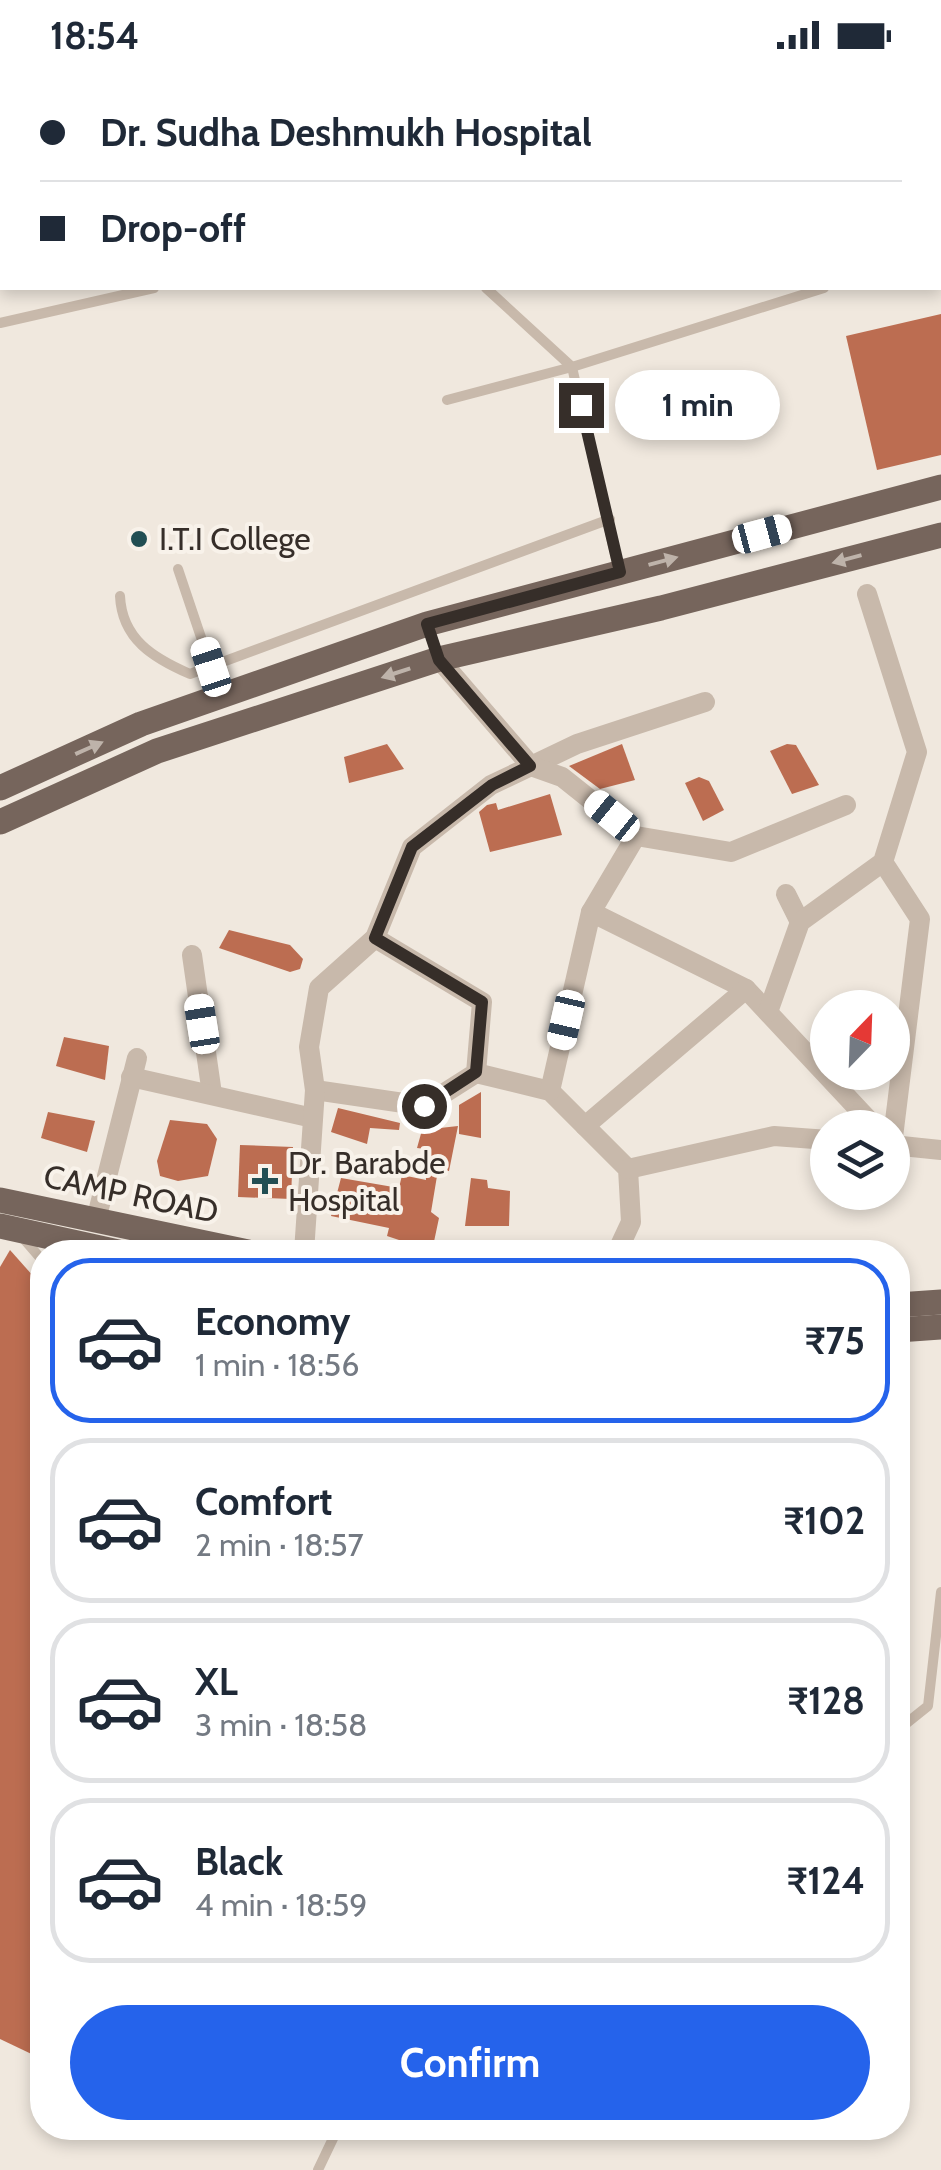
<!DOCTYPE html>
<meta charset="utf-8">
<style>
:root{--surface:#fff;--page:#f2f2f3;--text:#1f2937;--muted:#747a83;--line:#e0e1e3;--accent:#2563eb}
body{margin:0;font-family:Cabin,sans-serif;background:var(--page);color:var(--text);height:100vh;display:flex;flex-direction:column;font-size:38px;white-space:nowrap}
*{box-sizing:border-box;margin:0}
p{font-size:32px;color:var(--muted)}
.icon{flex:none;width:55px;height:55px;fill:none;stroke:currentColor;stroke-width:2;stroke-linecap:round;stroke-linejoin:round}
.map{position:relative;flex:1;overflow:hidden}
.sheet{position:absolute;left:30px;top:1170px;width:880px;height:900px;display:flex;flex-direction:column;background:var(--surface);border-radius:40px;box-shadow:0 5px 15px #0003}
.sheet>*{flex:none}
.top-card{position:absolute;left:0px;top:0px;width:942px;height:220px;box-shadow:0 5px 15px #0003;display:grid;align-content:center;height:220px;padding:0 40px;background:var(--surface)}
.needle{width:65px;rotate:23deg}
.buttons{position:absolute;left:810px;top:920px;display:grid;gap:20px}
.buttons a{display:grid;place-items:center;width:100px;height:100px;border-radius:50%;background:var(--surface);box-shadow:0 5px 15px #0003;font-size:50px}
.end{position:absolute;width:45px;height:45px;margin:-22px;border:12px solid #362e29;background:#fff;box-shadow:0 0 0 5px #fff}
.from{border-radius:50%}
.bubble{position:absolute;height:70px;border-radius:35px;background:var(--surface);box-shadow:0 5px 15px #0003;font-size:32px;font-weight:800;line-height:70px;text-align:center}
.car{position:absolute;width:30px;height:60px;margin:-30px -15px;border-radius:12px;box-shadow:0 0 8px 2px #0007;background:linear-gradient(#fff 24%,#345 0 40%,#fff 0 76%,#345 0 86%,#fff 0)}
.top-card b{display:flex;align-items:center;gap:35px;height:95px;font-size:38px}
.top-card b+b{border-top:2px solid var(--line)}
.top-card i{width:25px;height:25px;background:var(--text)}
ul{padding:18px 0 0;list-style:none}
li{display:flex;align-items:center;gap:30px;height:165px;margin:0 20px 15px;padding:0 20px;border:5px solid var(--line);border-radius:40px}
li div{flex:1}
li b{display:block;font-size:38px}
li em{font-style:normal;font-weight:800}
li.on{border-color:var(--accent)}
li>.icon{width:90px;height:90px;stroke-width:1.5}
.cta{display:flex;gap:20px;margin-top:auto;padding:20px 40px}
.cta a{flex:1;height:115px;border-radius:60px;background:var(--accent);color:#fff;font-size:40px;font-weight:800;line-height:115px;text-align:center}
.status{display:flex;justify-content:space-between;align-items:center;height:70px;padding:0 50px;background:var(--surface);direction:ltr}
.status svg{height:28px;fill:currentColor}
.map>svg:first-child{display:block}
.building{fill:#bc6d51}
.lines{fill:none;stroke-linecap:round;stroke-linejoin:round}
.lane{stroke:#c8b9ab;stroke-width:10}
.street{stroke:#c8b9ab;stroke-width:20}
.primary{stroke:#76655c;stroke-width:25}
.oneway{fill:#beb3aa}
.route{stroke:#362e29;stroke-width:12}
.poi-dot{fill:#224f54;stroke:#f8f2ea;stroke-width:4}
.labels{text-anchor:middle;stroke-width:8;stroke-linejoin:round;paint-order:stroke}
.poi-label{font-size:32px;fill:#362e29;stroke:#f8f2ea;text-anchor:start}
.street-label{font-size:32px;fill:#362e29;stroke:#f8f2ea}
</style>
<div class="status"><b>18:54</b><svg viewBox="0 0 49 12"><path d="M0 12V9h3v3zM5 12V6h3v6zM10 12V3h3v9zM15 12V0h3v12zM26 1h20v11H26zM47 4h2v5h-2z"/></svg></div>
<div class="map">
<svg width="941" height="2100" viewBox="0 0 941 2100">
<rect width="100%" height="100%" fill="#f0e8de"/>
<g class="building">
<polygon points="941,244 941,385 877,400 846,266"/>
<polygon points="387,674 404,699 349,713 344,687"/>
<polygon points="622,674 635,710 600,719 569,696"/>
<polygon points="787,674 796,675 819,715 792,724 770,681"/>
<polygon points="699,707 709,711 724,740 703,751 685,713"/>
<polygon points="550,724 562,765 490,782 479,742 487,735 496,733 498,740"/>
<polygon points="229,860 290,875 303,889 300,899 290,902 219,878"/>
<polygon points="64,967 109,976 105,1010 56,996"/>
<polygon points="481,1022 481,1068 459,1064 459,1035"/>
<polygon points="338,1038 400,1053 399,1060 370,1058 367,1074 331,1062"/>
<polygon points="48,1042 95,1051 87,1082 41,1068"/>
<polygon points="170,1050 207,1054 217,1069 208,1106 178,1111 160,1106 157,1091"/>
<polygon points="458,1056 449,1101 438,1100 431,1142 439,1148 432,1181 387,1166 389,1158 331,1146 341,1108 399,1118 402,1105 426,1110 425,1079 417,1078 422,1060"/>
<polygon points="240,1075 293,1077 291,1129 238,1127"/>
<polygon points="471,1108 487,1110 488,1118 510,1121 509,1156 465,1156"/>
<polygon points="10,1180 42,1216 42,1989 0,1969 0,1197"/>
</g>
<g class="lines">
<g class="lane">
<polyline points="940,181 941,181"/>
<polyline points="486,218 572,297 619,502"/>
<polyline points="0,253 154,218"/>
<polyline points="447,330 572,297 824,218"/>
<polyline points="178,499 211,597"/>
<path d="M120 526C122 569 153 588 190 604L610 449"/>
<polyline points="23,1168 42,1190"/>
<polyline points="898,1660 928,1636 941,1522"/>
<polyline points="318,2100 338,2058"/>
</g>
<g class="street">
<polyline points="439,589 531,696 577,674 705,632"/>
<polyline points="883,792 920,849 892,1075"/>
<polyline points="786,824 800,852"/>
<polyline points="591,842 746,919 876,1058"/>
<polyline points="192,885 212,1024"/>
<polyline points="768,942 800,852 883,792 917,682 867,524"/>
<polyline points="476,1003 550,1021 628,1099 631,1152 617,1182"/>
<polyline points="131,1007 313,1048"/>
<polyline points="315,1020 424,1036 476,1003 482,932 375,868"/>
<polyline points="550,1021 591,842 636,766"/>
<polyline points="585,1056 746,919"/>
<polyline points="892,1075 941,1080"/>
<polyline points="628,1099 774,1066 828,1070"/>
<polyline points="96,1150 137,988"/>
<polyline points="304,1182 315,1020 309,977 319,918 375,868 412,777 491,715 531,696 562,707 636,766 731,782 846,735"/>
</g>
<g class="primary">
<polyline points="0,718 141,654 427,554 941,417"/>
<polyline points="0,752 157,681 439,589 661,538 941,465"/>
<polyline points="0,1130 248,1182"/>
<polyline points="0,1156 118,1182"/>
<polyline points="898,1235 941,1232"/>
<polyline points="898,1260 941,1257"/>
</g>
</g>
<defs><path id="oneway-solid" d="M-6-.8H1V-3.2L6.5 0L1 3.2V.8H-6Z" transform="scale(2.5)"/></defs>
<g class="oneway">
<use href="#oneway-solid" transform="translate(847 489) rotate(165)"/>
<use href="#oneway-solid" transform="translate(663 491) rotate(-15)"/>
<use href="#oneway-solid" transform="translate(396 603) rotate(162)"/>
<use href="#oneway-solid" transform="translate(89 678) rotate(-24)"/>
</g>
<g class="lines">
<polyline class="route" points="424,1036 476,1002 482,932 375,868 412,777 492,715 530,696 439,590 427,554 620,502 581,335"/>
</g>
<g class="poi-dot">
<circle cx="139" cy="469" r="10"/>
<path d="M260 1096h10v10h10v10h-10v10h-10v-10h-10v-10h10z"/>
</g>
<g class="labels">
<g class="poi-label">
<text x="159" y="480">I.T.I College</text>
<text x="288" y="1104">Dr. Barabde<tspan x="288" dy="37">Hospital</tspan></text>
</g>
<g class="street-label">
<text transform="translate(131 1124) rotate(12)" y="11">CAMP ROAD</text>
</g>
</g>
</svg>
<div class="buttons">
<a><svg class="needle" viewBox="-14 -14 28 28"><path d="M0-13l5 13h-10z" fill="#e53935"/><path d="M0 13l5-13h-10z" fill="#747a83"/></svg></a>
<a><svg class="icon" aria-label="layers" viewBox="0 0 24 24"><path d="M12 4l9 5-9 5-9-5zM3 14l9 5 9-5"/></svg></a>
</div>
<i class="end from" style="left:424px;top:1036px"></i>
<i class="end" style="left:581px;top:335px"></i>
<div class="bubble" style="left:615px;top:300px;width:165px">1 min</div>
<i class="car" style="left:762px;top:464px;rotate:75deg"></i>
<i class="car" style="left:211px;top:597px;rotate:342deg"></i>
<i class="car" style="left:612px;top:746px;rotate:309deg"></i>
<i class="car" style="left:566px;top:950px;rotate:193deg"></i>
<i class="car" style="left:202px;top:954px;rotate:351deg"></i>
<div class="top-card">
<b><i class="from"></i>Dr. Sudha Deshmukh Hospital</b>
<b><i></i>Drop-off</b>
</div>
<section class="sheet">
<ul>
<li class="on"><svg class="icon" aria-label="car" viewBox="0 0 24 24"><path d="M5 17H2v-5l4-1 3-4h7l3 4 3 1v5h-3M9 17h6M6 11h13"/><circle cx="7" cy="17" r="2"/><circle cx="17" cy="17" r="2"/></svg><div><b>Economy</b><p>1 min · 18:56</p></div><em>₹75</em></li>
<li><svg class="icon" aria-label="car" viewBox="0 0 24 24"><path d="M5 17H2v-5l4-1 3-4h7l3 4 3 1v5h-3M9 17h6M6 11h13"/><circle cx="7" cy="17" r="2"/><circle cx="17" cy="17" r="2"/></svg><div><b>Comfort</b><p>2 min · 18:57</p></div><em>₹102</em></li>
<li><svg class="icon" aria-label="car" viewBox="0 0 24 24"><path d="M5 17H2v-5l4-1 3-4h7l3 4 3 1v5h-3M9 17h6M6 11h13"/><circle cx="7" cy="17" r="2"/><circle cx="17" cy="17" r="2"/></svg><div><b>XL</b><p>3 min · 18:58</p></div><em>₹128</em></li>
<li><svg class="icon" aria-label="car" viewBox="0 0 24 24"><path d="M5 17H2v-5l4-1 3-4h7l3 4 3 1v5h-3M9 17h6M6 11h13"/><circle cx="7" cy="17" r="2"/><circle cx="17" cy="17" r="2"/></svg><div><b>Black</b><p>4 min · 18:59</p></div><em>₹124</em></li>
</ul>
<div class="cta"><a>Confirm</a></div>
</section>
</div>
